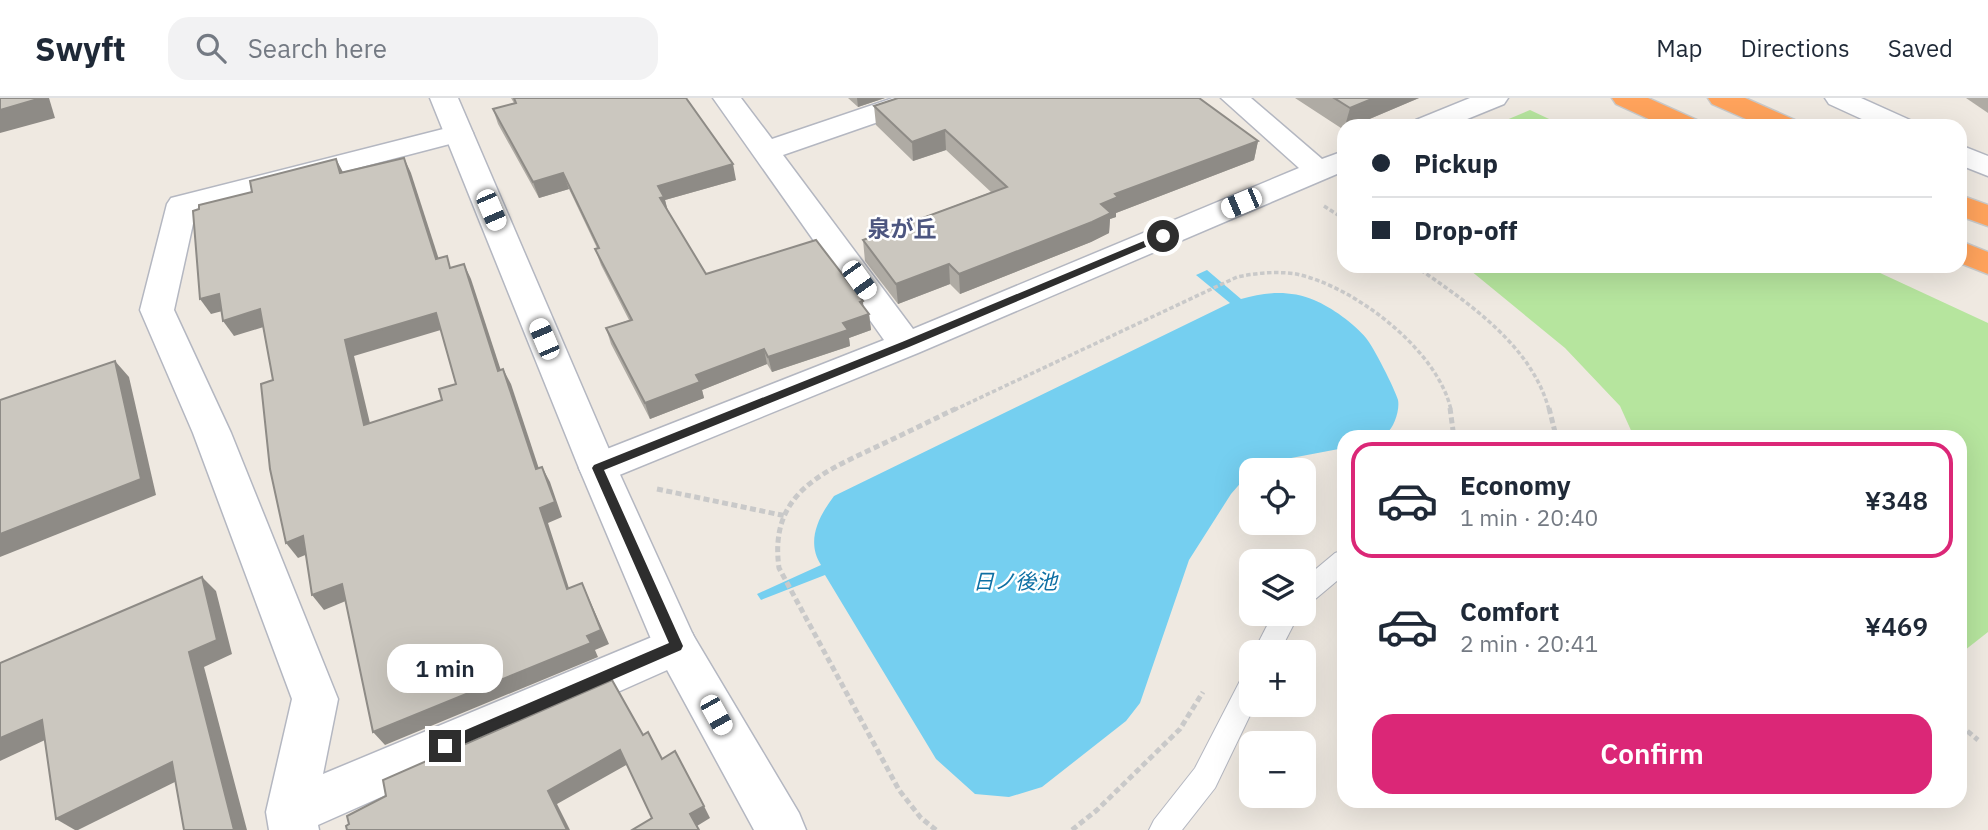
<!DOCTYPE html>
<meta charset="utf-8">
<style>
:root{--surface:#fff;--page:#f2f2f3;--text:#1f2937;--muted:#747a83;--line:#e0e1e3;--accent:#db2777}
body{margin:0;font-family:"IBM Plex Sans","Noto Sans JP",sans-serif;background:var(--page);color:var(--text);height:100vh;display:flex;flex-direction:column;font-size:26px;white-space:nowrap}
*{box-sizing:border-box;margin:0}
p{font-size:23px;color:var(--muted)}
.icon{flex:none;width:38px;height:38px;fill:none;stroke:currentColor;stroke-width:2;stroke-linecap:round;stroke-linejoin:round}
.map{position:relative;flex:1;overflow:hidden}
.panel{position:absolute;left:1337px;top:332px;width:630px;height:378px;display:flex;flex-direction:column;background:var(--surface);border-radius:21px;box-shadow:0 7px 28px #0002}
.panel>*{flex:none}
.hud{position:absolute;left:1337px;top:21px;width:630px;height:154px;border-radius:21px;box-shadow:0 7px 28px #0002;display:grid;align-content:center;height:154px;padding:0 35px;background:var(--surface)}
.buttons{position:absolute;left:1239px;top:360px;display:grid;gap:14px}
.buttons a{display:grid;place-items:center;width:77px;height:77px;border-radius:14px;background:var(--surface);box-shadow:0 7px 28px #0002;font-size:35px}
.end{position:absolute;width:32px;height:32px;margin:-16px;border:9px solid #2e2e2e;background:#fff;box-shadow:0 0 0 4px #fff}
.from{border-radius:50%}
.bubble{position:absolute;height:49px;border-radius:21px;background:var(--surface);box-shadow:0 7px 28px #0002;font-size:23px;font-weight:600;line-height:49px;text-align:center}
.car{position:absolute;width:21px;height:42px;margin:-21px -10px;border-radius:9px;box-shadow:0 0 5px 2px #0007;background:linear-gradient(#fff 24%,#345 0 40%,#fff 0 76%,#345 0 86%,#fff 0)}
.hud b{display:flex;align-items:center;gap:24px;height:66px;font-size:26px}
.hud b+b{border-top:2px solid var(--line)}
.hud i{width:18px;height:18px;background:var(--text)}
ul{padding:12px 0 0;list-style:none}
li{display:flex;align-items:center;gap:21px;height:116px;margin:0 14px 10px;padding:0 21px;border:4px solid transparent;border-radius:21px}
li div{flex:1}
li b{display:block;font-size:26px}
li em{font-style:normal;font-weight:600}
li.on{border-color:var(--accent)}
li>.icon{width:63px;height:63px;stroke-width:1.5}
.cta{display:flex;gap:14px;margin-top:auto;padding:14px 35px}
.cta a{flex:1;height:80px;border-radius:21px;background:var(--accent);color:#fff;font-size:28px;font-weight:600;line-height:80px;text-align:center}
header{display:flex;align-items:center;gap:42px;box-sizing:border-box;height:98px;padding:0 35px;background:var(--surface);border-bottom:2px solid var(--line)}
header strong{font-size:33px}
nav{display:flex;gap:38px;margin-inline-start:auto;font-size:24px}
.search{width:490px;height:63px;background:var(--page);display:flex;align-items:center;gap:18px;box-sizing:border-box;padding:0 24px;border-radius:21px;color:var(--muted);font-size:26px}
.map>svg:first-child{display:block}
.green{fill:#b6e59e}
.water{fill:#75cff0}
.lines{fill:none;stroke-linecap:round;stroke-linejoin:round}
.lane-casing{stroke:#b4b7c1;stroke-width:2}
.street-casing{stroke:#b4b7c1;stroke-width:3}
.secondary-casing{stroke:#b4b7c1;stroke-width:3}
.highway-casing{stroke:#c9c9c9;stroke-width:3}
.path-far1{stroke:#c9c9c9;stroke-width:3.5;stroke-dasharray:4.5 2.5;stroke-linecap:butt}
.path{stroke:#c9c9c9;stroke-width:5;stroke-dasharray:6 3.5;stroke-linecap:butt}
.lane{fill:#fff;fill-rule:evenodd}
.street{fill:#fff;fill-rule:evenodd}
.secondary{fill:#fff;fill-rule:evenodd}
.highway{fill:#ffa35c;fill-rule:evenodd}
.wall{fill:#afaba4}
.shaded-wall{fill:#8e8b86}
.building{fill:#cbc7bf;stroke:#8e8b86;stroke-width:2;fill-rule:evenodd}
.route{fill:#2e2e2e}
.labels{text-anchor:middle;stroke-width:5;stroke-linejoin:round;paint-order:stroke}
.water-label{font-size:21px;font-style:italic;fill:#0d6fa3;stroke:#fff}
.quarter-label{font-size:23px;font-weight:bold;fill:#4d5680;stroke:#fff}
</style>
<header>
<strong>Swyft</strong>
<div class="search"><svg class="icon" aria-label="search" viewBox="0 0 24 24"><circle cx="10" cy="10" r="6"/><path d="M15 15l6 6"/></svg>Search here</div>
<nav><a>Map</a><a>Directions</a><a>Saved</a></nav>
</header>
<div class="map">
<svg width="1988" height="732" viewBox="0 0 1988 732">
<rect width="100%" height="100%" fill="#efe9e1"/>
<g class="green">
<polygon points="1530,12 1564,28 1492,28"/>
<polygon points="1465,168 1865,168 1988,225 1988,534 1960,556 1960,340 1634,339 1620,308 1565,250"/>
</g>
<path class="water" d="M1207 172 1241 201C1266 194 1289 192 1314 202 1331 209 1355 226 1366 240 1373 248 1395 291 1398 302 1400 312 1394 330 1386 336 1377 344 1355 340 1344 340V350L1286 361 1251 373 1231 396 1189 462 1140 605 1126 623 1042 689 1009 699 975 696 936 661 825 477 761 502 757 496 821 467C806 444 818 419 834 398L1230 205 1196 177Z"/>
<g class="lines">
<defs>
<g id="lane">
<polygon points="1344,452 1344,477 1313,503 1304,506 1304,481 1335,455"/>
<polygon points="1273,516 1299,516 1279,555 1253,555"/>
<polygon points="1251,575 1251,607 1255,607 1215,690 1182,732 1149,732 1154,722 1195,670 1242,579"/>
</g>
<g id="street">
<polygon points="713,0 741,0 772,41 893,0 934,0 930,6 783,57 913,231 1299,70 1221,0 1251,0 1322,61 1344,53 1344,73 918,255 612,380 598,385 584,380 579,370 584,360 884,242"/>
<polygon points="1470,0 1508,0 1504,6 1450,28 1412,28 1416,22"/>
<polygon points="1825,0 1861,0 1910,22 1914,28 1877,28 1829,6"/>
<polygon points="459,27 469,29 473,35 469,41 196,112 174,212 231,335 338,601 323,676 676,529 692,535 698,548 692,561 318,727 319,732 269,732 266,714 292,601 193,335 140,212 167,106 171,100"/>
<polygon points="1960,47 1988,58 1988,78 1960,67"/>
</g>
<polygon id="secondary" points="430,0 458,0 617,370 693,537 799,715 806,732 754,732 654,548 579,370"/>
<g id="highway">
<polygon points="1612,0 1648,0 1697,22 1701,28 1664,28 1616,6"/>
<polygon points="1708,0 1745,0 1795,22 1799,28 1762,28 1712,6"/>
<polygon points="1960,97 1988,107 1988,128 1960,118"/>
<polygon points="1960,143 1988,154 1988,176 1960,165"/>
</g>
</defs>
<use href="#lane" class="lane-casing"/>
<use href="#street" class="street-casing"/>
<use href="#secondary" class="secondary-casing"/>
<use href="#highway" class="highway-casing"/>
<g class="path-far1">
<polyline points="1324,108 1344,121"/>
<path d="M1415 168C1467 204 1532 247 1549 312"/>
<path d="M954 312 1237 179C1256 175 1276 173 1296 176 1354 188 1438 252 1451 312"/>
</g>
<g class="path">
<polyline points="1450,310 1454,340"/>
<polyline points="1549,310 1556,338 1559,340"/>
<polyline points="657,391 786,418"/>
<polyline points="1960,627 1978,642"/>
<path d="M936 732 921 720 899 692 779 470C769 398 818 376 874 350 902 337 930 323 957 310"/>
<polyline points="1072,732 1097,712 1180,631 1203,594"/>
</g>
<use href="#lane" class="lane"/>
<use href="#street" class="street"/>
<use href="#secondary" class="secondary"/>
<use href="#highway" class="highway"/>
</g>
<g class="wall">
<polygon points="511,0 686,0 736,82 665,102 668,113 706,176 863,203 863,209 869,216 871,232 849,240 850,248 772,274 767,266 702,292 704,300 650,321 611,246 606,230 629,222 601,167 595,151 597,150 569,91 539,100 498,26 493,11 514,5"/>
<polygon points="848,0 885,0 858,9"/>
<polygon points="898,0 1201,0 1200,1 1258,43 1254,62 1116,115 1116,119 1110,121 1109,135 1091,144 960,196 950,186 898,206 865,163 863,142 991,94 946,52 913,63 876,27 874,8"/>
<polygon points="1295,0 1419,0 1353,28 1344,28 1344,32"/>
<polygon points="1966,0 1988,0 1988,15"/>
</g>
<g class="shaded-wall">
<polygon points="41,0 49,0 55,20 0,35 0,12"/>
<polygon points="857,0 885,0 858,9"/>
<polygon points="1374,0 1419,0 1353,28 1345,28 1350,10"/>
<polygon points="945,32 946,52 913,63 912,44"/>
<polygon points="1258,43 1254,62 1116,115 1116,119 1110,121 1109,135 1091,144 960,196 959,176 1101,106 1115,96"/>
<polygon points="404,60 411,75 444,177 436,161"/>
<polygon points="336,61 344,76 340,75"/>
<polygon points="733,66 736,82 665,102 668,114 664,115 658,88"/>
<polygon points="563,75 569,91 539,100 533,84"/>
<polygon points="464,166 471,181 506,288 498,273"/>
<polygon points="949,166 950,186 898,206 896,186"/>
<polygon points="219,196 230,211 211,216 200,201"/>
<polygon points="863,203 864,218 869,216 871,232 849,240 850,248 772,274 768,259 843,225 860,204"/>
<polygon points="260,211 270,227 234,238 223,223"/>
<polygon points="436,215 444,231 354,258 374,342 364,327 345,242"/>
<polygon points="764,251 767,266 702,292 704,300 650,321 645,305 696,277"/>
<polygon points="115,263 129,279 156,397 0,459 0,436"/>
<polygon points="503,271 511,286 544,386 536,371"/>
<polygon points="542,369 550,384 562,419 548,425 574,506 567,491 540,410"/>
<polygon points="303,438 315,453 298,460 286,445"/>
<polygon points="202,479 216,493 232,556 204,569 247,732 234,732 189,554"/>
<polygon points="582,485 609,546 595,552 598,559 385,647 373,634 587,538"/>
<polygon points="342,486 353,500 324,512 312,497"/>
<polygon points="42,622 60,635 0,663 0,640"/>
<polygon points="620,652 628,666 557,706 570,732 567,732 548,693"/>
<polygon points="172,664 189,677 78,732 75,732 56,721"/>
<polygon points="704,708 710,720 697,728 690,716"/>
</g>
<g class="building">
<polygon points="0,0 41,0 0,12"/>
<polygon points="514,0 686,0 733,66 658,88 664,99 660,100 706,176 816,142 863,203 860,204 869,216 843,225 848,232 768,259 764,251 696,277 700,284 645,305 606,230 632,222 595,151 599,150 563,75 533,84 493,11 516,5"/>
<polygon points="898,0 1199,0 1258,43 1115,96 1118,99 1101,106 1111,115 1092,124 959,176 949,166 896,186 863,142 1007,89 945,32 912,44 874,8"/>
<polygon points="1334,0 1374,0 1350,10"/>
<path d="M404 60 436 161 447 158 450 170 464 166 498 273 503 271 536 371 542 369 555 404 540 410 567 491 582 485 601 532 587 538 591 545 373 634 342 486 312 497 303 438 286 445 270 371 261 286 273 282 260 211 223 223 219 196 200 201 193 113 199 111V107L252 94 250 83 336 61 340 75ZM436 215 456 286 439 291 442 302 364 327 345 242Z"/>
<polygon points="115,263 141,381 0,436 0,302"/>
<polygon points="202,479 217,542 189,554 234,732 184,732 172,664 56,721 42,622 0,640 0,565"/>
<polygon points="612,582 643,637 648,634 662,661 675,653 704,708 690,716 699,732 632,732 652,720 620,652 548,693 567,732 347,732 346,728 349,726 347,718 386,698 383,682"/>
</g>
<polygon class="route" points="1163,135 1167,136 1167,140 909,249 604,372 683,548 681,552 450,652 440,652 440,643 669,545 592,370 594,367 902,244"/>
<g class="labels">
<g class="water-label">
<text x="1015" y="491">日ノ後池</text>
</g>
<g class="quarter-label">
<text x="902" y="139">泉が丘</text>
</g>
</g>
</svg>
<div class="buttons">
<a><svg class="icon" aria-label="locate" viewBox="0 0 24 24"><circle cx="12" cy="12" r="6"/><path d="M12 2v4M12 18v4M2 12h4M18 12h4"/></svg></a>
<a><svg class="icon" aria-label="layers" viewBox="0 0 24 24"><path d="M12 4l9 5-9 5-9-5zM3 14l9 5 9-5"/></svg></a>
<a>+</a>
<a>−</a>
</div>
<i class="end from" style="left:1163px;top:138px"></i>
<i class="end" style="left:445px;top:648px"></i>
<div class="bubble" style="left:387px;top:546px;width:116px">1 min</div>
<i class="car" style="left:1241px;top:105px;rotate:247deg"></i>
<i class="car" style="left:491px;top:112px;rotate:157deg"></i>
<i class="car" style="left:859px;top:182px;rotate:144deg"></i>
<i class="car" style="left:544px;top:241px;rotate:337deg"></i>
<i class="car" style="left:716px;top:617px;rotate:151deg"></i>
<div class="hud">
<b><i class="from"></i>Pickup</b>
<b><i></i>Drop-off</b>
</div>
<section class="panel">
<ul>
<li class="on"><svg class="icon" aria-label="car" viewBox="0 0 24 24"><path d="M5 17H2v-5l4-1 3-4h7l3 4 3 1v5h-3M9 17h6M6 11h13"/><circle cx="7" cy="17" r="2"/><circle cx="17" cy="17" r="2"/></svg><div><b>Economy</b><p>1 min · 20:40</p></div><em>¥348</em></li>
<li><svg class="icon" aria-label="car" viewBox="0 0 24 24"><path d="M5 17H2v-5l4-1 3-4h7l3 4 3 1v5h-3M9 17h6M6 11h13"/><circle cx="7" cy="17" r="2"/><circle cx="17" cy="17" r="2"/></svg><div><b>Comfort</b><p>2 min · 20:41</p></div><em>¥469</em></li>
</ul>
<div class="cta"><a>Confirm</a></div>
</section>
</div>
